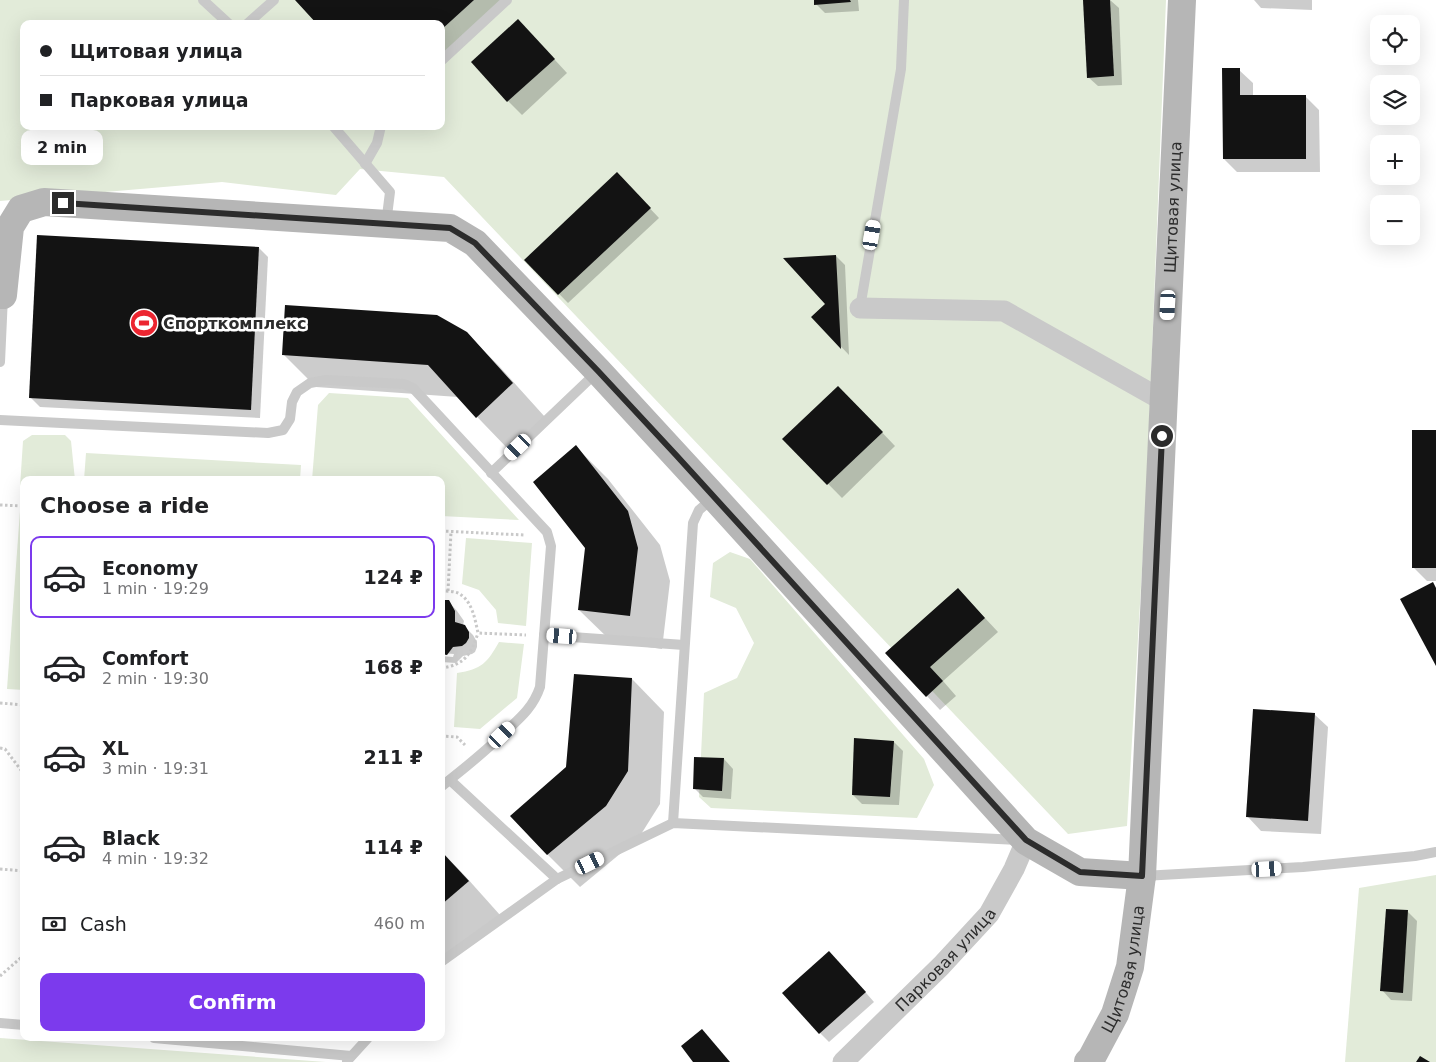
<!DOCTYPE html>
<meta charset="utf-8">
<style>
:root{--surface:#fff;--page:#f2f2f2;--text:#202124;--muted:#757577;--line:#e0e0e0;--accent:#7c3aed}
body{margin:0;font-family:"DejaVu Sans",sans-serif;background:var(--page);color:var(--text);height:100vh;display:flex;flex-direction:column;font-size:19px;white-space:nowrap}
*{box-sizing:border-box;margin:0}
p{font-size:16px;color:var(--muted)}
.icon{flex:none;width:28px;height:28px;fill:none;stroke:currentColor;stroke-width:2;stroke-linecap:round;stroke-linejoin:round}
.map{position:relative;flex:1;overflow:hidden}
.side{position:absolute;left:20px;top:476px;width:425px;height:565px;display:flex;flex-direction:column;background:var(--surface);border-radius:10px;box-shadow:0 5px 20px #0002}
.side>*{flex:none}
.hud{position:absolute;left:20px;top:20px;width:425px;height:110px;border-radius:10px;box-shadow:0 5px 20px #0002;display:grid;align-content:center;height:110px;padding:0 20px;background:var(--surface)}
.fabs{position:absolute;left:1370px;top:15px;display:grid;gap:10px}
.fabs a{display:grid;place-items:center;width:50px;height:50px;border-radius:10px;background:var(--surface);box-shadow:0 5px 20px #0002;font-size:25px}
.end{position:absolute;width:22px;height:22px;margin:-11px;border:6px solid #2c2c2c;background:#fff;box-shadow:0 0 0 2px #fff}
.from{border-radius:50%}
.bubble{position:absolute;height:35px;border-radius:10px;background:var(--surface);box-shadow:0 5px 20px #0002;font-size:16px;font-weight:700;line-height:35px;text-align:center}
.car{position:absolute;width:15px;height:30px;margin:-15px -8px;border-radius:6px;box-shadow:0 0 4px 1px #0007;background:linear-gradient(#fff 24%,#345 0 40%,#fff 0 76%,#345 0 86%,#fff 0)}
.hud b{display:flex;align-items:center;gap:18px;height:48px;font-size:19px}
.hud b+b{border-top:1px solid var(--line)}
.hud i{width:12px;height:12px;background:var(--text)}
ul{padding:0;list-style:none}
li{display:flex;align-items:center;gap:15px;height:82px;margin:0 10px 8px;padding:0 10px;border:2px solid transparent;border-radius:10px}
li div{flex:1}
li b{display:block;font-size:19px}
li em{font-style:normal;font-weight:700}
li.on{border-color:var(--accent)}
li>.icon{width:45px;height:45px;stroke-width:1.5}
h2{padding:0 20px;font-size:22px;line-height:60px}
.pay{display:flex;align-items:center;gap:12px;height:55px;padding:0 20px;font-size:19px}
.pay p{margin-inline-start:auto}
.button{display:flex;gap:10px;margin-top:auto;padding:10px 20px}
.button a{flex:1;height:58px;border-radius:10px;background:var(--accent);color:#fff;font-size:20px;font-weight:700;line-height:58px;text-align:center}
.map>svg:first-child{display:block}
.green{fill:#e2ebd9;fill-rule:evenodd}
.shadow{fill:#0003}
.building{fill:#131313}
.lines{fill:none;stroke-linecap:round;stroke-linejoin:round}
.path{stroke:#c9c9c9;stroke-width:3;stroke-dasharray:2.5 2.5;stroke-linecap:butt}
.lane{stroke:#c9c9c9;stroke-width:10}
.street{stroke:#c9c9c9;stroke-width:21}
.secondary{stroke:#b6b6b6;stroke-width:28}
.route{stroke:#2c2c2c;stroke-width:6}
.labels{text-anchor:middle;stroke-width:5;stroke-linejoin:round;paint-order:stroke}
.street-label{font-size:16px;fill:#2c2c2c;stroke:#fff}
.poi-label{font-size:16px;font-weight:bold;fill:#2c2c2c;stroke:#fff;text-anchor:start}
</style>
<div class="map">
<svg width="1436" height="1062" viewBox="0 0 1436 1062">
<rect width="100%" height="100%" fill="#fff"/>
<g class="green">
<path d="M0 0H1166L1146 501 1127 826 1068 834 444 177 360 169 336 195 222 182 0 201ZM24 24H441V126H24Z"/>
<polygon points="329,393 408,398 519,520 441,516 441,480 312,480 318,405"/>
<polygon points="32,435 65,435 71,441 75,480 24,480 24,487 20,487 23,441"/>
<polygon points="86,453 301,465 300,480 84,480"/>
<polygon points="20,511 24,511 24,690 7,689"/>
<polygon points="441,537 445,537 442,588 441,588"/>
<polygon points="466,538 532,543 526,626 498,623 496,610 479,590 462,584"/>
<polygon points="730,552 750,559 924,759 934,785 917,818 711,808 699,797 704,693 737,678 754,643 736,608 710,597 713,563"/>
<path d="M499 642 524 644 517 698 480 729 454 727 457 673C482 669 487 663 499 642Z"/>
<polygon points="1436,875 1436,1062 1345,1062 1359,888"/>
<polygon points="0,1038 326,1062 0,1062"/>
</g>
<g class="shadow">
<polygon points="296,0 511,0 441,64 441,24"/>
<polygon points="815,0 858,0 859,11 825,13 816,4"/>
<polygon points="1097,0 1110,0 1119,8 1122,85 1098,86 1088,77"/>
<polygon points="1254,0 1312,0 1312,10 1261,8"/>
<polygon points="518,20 567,73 522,115 508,101"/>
<polygon points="1239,70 1253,83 1253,96 1305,96 1319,110 1320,172 1237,172 1224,159"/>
<polygon points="626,183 659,218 568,303 526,260"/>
<polygon points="259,248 268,257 260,418 40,407 31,398"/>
<polygon points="836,256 845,265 849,355 813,317 827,304"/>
<polygon points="466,333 499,366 545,417 509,450 458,397 316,387 283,354"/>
<polygon points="852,401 895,446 842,498 784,439"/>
<polygon points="1436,431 1436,581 1427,581 1413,567"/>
<polygon points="576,447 608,479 660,545 670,581 662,649 612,642 579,610 586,548"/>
<polygon points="448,601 457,611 464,621 463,625 473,635 477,642 477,647 475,652 472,654 463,656 456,663 441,662 441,656 453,657 454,654 441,653"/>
<polygon points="971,603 998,632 943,681 956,696 940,710 887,653"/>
<polygon points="632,679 664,712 660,804 638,839 580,887 547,854 567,767"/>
<polygon points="1314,714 1328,727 1321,834 1261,831 1248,817"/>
<polygon points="894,742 903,751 899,805 862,804 853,795"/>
<polygon points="724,759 733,769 731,799 703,797 694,788"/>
<polygon points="441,851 466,877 500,915 441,966"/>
<polygon points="1387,910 1408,912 1417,921 1412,1001 1391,1000 1382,990"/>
<polygon points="838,961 874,1002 829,1042 820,1033"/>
</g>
<g class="building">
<polygon points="295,0 474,0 441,30 441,24 317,24"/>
<polygon points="814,0 850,0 851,2 814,5"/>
<polygon points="1083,0 1110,0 1114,76 1087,78"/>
<polygon points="518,19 555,59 507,102 471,62"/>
<polygon points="1222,68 1240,68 1240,95 1306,95 1306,159 1223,159"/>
<polygon points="617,172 651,208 558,295 524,260"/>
<polygon points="37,235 259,247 251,410 29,398"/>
<polygon points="836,255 841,349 811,317 825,304 783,258"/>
<polygon points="285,305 437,315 467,332 513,383 476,418 428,365 282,355"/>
<polygon points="838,386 883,432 827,485 782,439"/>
<rect x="1412" y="430" width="24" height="138"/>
<polygon points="576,445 628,511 638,548 630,616 578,610 585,548 533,482"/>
<polygon points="1433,582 1436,588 1436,666 1400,599"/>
<polygon points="958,588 985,618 930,667 943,681 926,697 885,653"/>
<polygon points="441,600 449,600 455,611 455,622 465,625 469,632 469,638 466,643 462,646 453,647 447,655 441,654"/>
<polygon points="574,674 632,678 628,771 606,806 547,855 510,816 566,767"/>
<polygon points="1253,709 1315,713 1308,821 1246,817"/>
<polygon points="854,738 894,741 890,797 852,795"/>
<polygon points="694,757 724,758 722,791 693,789"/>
<polygon points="441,851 469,881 441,905"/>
<polygon points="1386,909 1408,910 1403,993 1380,991"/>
<polygon points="829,951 866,992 819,1034 782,993"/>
<polygon points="702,1029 730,1062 693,1062 681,1046"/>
<polygon points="1420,1056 1430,1062 1416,1062"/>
</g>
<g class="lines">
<g class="path">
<polyline points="0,505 24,506"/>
<polyline points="441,531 524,535"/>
<path d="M441 591C446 591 453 591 458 593 472 600 475 619 478 633L526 635"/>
<polyline points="448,591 451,532"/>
<path d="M441 668C465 665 471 654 478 633"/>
<polyline points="441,681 442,669"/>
<polyline points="0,703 24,705"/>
<polyline points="441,736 457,737 465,745"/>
<polyline points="0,748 5,749 24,774"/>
<polyline points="0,869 24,871"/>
<polyline points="0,976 24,955"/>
</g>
<g class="lane">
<polyline points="203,0 229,24"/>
<polyline points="247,24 274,0"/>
<polyline points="441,61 507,0"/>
<polyline points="333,126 390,192 386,224"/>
<polyline points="365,164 377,143 381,126"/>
<polyline points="860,308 901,69 904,0"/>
<polyline points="0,362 3,296"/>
<path d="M0 420 268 433 283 430 290 419 292 402 297 392 310 383 326 380 404 384 413 388 547 532 551 546 540 687C533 708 519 719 504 733 484 753 463 769 441 787"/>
<polyline points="491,473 597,372"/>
<polyline points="544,635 684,645"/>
<polyline points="450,780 557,879"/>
<polyline points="673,823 693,523 699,510 713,498"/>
<polyline points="1143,876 1303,867 1415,856 1436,852"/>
<polyline points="441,962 557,879 673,823 1020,840"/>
<polyline points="0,1023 24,1025"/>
<polyline points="154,1038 351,1056"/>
<polyline points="347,1061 368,1038"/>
</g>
<g class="street">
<polyline points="860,308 1004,311 1164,401"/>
<path id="s1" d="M843 1062 941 966 989 914 1014 869 1026 841"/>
</g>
<g class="secondary">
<polyline points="0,295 3,295 10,227 21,209 44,202 450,228 475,243 598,371 714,497 1026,841 1080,872 1142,876"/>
<path id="s2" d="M1088 1062 1091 1059 1115 1014 1130 967 1142 876 1182 0"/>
</g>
</g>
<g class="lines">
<polyline class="route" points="63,203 450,228 475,243 598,371 676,455 1026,840 1080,872 1142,876 1162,436"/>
</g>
<defs>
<symbol id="stadium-disc" viewBox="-11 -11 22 22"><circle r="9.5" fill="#ec2530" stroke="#fff"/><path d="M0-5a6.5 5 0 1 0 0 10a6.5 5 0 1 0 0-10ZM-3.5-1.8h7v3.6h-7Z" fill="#fff"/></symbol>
</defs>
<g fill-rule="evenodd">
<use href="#stadium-disc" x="128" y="307" width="32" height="32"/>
</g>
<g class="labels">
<g class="street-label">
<text dy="6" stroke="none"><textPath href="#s2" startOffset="866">Щитовая улица</textPath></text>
<text dy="6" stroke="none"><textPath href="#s1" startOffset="145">Парковая улица</textPath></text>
<text dy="6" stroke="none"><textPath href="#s2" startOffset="101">Щитовая улица</textPath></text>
</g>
<g class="poi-label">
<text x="163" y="329">Спорткомплекс</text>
</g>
</g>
</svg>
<div class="fabs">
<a><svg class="icon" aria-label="locate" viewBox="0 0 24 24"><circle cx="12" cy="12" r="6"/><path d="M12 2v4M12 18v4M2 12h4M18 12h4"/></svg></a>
<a><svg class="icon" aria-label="layers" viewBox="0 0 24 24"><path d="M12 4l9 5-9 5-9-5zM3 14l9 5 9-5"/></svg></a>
<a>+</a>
<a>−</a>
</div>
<i class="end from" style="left:1162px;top:436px"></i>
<i class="end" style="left:63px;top:203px"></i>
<div class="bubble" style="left:21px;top:130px;width:82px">2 min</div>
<i class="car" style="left:872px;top:235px;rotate:10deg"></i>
<i class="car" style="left:1168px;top:305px;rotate:183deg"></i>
<i class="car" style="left:518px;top:447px;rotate:226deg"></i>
<i class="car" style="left:562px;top:636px;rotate:274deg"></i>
<i class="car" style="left:502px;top:735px;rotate:46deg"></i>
<i class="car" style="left:590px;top:863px;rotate:64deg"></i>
<i class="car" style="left:1267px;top:869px;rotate:87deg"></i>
<div class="hud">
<b><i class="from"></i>Щитовая улица</b>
<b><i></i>Парковая улица</b>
</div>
<section class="side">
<h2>Choose a ride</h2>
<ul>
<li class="on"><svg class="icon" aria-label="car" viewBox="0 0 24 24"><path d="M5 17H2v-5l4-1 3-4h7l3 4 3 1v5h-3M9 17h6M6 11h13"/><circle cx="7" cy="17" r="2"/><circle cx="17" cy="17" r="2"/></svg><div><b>Economy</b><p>1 min · 19:29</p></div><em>124 ₽</em></li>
<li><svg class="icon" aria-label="car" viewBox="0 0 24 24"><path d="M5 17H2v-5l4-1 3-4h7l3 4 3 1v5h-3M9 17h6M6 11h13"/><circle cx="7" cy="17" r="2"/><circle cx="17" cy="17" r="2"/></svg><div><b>Comfort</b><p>2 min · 19:30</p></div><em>168 ₽</em></li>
<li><svg class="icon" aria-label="car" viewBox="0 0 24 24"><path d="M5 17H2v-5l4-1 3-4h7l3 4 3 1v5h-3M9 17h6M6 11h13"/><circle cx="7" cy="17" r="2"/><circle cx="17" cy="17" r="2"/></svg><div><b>XL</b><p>3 min · 19:31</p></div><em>211 ₽</em></li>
<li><svg class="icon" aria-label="car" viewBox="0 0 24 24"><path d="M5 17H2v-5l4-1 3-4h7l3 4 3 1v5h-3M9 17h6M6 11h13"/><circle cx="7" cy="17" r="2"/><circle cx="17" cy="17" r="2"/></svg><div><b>Black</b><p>4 min · 19:32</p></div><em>114 ₽</em></li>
</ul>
<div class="pay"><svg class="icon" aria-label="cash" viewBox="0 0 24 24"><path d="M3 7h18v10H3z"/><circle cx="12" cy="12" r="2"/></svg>Cash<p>460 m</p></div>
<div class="button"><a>Confirm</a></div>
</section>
</div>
